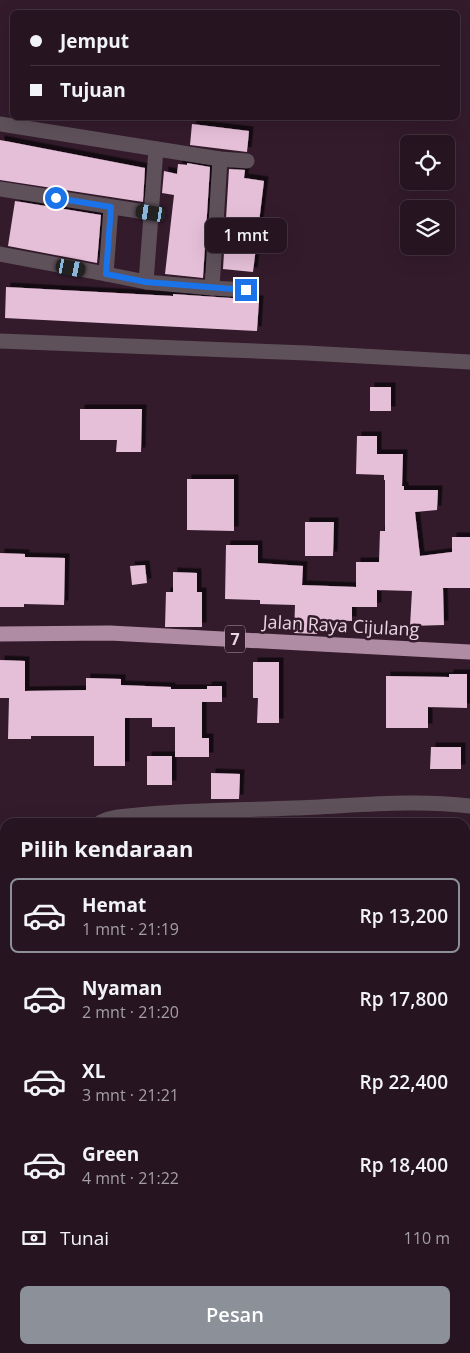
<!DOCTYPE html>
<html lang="id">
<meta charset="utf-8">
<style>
:root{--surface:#261421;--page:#32212e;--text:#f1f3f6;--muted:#a49ea5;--line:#42333f;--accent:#8c9099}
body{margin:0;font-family:"Open Sans",sans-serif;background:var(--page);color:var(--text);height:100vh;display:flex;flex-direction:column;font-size:19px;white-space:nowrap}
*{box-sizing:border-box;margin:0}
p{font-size:16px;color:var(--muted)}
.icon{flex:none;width:28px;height:28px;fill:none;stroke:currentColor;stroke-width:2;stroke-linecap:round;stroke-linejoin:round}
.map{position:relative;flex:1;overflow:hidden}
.details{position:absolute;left:0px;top:818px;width:470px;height:536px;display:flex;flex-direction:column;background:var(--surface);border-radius:15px 15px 0 0;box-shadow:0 5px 20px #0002,0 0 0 1px var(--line)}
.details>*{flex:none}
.hud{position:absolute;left:10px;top:10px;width:450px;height:110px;border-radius:8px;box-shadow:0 5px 20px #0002,0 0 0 1px var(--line);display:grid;align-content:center;height:110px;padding:0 20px;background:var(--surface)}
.buttons{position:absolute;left:400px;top:135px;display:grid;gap:10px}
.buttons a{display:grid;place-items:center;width:55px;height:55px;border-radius:8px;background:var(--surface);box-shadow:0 5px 20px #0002,0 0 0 1px var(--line);font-size:25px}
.end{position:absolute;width:22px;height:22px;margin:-11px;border:6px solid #1a73e8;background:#fff;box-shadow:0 0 0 2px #fff}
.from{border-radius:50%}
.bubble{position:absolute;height:35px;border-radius:8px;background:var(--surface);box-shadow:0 5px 20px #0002,0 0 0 1px var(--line);font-size:16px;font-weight:600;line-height:35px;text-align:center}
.car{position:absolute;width:15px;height:30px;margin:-15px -8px;border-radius:6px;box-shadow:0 0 4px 1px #0007;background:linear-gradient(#222 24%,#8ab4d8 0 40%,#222 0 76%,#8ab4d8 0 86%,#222 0)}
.hud b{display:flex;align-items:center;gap:18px;height:48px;font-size:19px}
.hud b+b{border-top:1px solid var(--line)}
.hud i{width:12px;height:12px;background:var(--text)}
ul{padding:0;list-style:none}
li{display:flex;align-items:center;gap:15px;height:75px;margin:0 10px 8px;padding:0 10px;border:2px solid transparent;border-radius:8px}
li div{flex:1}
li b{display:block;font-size:19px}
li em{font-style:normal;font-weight:600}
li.selected{border-color:var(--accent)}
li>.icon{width:45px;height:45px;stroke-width:1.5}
h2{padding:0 20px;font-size:22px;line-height:60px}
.pay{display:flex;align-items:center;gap:12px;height:55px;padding:0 20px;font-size:19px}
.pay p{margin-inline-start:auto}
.button{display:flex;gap:10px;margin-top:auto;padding:10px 20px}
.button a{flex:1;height:58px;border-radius:8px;background:var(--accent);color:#fff;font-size:20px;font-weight:600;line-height:58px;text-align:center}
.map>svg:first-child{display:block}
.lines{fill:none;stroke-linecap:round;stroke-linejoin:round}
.river{stroke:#5e5733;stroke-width:29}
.building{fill:#e5bfd8;filter:url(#shadow)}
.street{stroke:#5f515a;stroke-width:15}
.highway{stroke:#b08ca4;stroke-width:15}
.route{stroke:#1a73e8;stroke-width:6}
.labels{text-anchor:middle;stroke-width:5;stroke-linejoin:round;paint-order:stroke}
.shield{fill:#331b2c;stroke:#b19eab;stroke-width:1}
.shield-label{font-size:16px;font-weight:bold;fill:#e7d6e2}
.street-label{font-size:18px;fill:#e7d6e2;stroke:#331b2c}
</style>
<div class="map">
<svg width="470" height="1353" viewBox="0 0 470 1353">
<defs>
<filter id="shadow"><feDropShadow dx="4.5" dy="-4.5" stdDeviation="0" flood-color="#0009"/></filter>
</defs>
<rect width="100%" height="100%" fill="#331b2c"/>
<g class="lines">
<g class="river">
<polyline points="465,971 470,971"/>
<polyline points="0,1047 5,1045"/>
</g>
</g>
<g class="building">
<polygon points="192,124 249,131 247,152 190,145"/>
<polygon points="0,140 145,168 143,202 0,180"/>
<polygon points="187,163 210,167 203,278 165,274 174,195 162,193 164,171 177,174 178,164 187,165"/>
<polygon points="229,169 245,170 244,178 264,181 253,272 223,269"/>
<polygon points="15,201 101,215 97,263 8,246"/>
<polygon points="6,287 173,296 173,294 259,300 257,331 5,318"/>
<rect x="370" y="387" width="21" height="24"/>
<polygon points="80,409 142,409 141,452 116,452 117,440 80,440"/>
<polygon points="357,436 377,436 377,454 403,454 402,486 404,486 404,490 438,490 437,510 415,512 420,556 452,552 452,537 470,537 470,588 443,588 444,625 410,626 412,591 377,590 377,607 352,607 352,621 318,620 317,634 294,633 295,605 260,604 260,600 225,599 226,545 258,545 258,563 303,566 302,585 356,587 356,562 379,562 380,531 385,531 385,480 384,480 384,475 356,474"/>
<polygon points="187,479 234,479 234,531 187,530"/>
<polygon points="305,522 334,522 333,556 305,556"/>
<polygon points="0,553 25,554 25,557 65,558 64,605 24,604 24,607 0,607"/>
<polygon points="145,565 147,583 132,585 130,566"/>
<polygon points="173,572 197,573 197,592 202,592 202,627 165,627 166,592 173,592"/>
<polygon points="0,660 25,661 25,691 86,690 86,678 121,679 121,685 171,687 171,689 207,689 207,686 222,686 222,702 202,702 202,738 209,738 209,757 175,757 175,727 152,727 152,718 125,718 125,766 94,766 94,736 31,736 31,739 8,739 9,698 0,698"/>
<polygon points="253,662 279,662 279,723 257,723 258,698 253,698"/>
<polygon points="449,674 467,674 467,708 428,707 428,728 386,728 386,676 449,677"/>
<polygon points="431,747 461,747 461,769 430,769"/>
<rect x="147" y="756" width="25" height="29"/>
<polygon points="211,773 240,774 239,799 211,799"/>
</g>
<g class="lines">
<g class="street">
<polyline points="0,124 220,159 247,161"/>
<polyline points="156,149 146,282 212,288 220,159"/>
<polyline points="0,189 151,213"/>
<polyline points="0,254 106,274 111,207"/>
<polyline points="106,274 146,282"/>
<polyline points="212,288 246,290"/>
<polyline points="0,341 307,353 470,362"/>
<path d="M101 822C116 815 133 816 149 814 198 810 246 810 294 808 353 806 412 799 470 806"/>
<polyline points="0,876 5,875"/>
</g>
<polyline class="highway" points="0,634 110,633 470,652"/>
</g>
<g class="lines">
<polyline class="route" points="56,198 111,207 106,274 146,282 246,290"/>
</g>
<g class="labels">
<rect class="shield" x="225" y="625.5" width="20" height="27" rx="4"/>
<g class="shield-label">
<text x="235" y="645">7</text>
</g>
<g class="street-label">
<text transform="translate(341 626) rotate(3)" y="6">Jalan Raya Cijulang</text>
</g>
</g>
</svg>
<div class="buttons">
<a><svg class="icon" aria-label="locate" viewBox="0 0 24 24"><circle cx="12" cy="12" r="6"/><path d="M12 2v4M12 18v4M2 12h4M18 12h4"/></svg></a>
<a><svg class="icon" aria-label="layers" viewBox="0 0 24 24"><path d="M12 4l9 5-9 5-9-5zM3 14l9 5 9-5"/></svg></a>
</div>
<i class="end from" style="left:56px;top:198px"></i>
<i class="end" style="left:246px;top:290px"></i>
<div class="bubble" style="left:205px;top:218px;width:82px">1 mnt</div>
<i class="car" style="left:151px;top:213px;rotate:279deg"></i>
<i class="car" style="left:71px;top:268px;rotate:101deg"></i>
<div class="hud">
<b><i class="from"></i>Jemput</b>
<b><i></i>Tujuan</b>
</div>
<section class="details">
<h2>Pilih kendaraan</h2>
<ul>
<li class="selected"><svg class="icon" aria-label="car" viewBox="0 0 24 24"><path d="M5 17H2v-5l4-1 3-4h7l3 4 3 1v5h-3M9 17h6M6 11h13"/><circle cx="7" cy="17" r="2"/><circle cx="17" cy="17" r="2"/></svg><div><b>Hemat</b><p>1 mnt · 21:19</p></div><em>Rp 13,200</em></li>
<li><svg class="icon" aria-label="car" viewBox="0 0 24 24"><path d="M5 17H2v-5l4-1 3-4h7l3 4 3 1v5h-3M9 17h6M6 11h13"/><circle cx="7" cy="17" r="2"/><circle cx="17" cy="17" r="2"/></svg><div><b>Nyaman</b><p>2 mnt · 21:20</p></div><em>Rp 17,800</em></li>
<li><svg class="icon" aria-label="car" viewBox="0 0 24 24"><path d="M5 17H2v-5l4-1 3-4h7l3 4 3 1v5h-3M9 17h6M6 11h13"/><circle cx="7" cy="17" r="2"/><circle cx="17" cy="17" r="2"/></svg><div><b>XL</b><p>3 mnt · 21:21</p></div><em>Rp 22,400</em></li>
<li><svg class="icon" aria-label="car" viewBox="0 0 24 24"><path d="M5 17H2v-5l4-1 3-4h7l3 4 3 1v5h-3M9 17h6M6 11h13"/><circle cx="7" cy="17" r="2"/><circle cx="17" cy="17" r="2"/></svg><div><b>Green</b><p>4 mnt · 21:22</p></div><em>Rp 18,400</em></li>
</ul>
<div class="pay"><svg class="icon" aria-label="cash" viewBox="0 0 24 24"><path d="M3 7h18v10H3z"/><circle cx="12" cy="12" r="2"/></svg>Tunai<p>110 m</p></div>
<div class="button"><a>Pesan</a></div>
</section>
</div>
